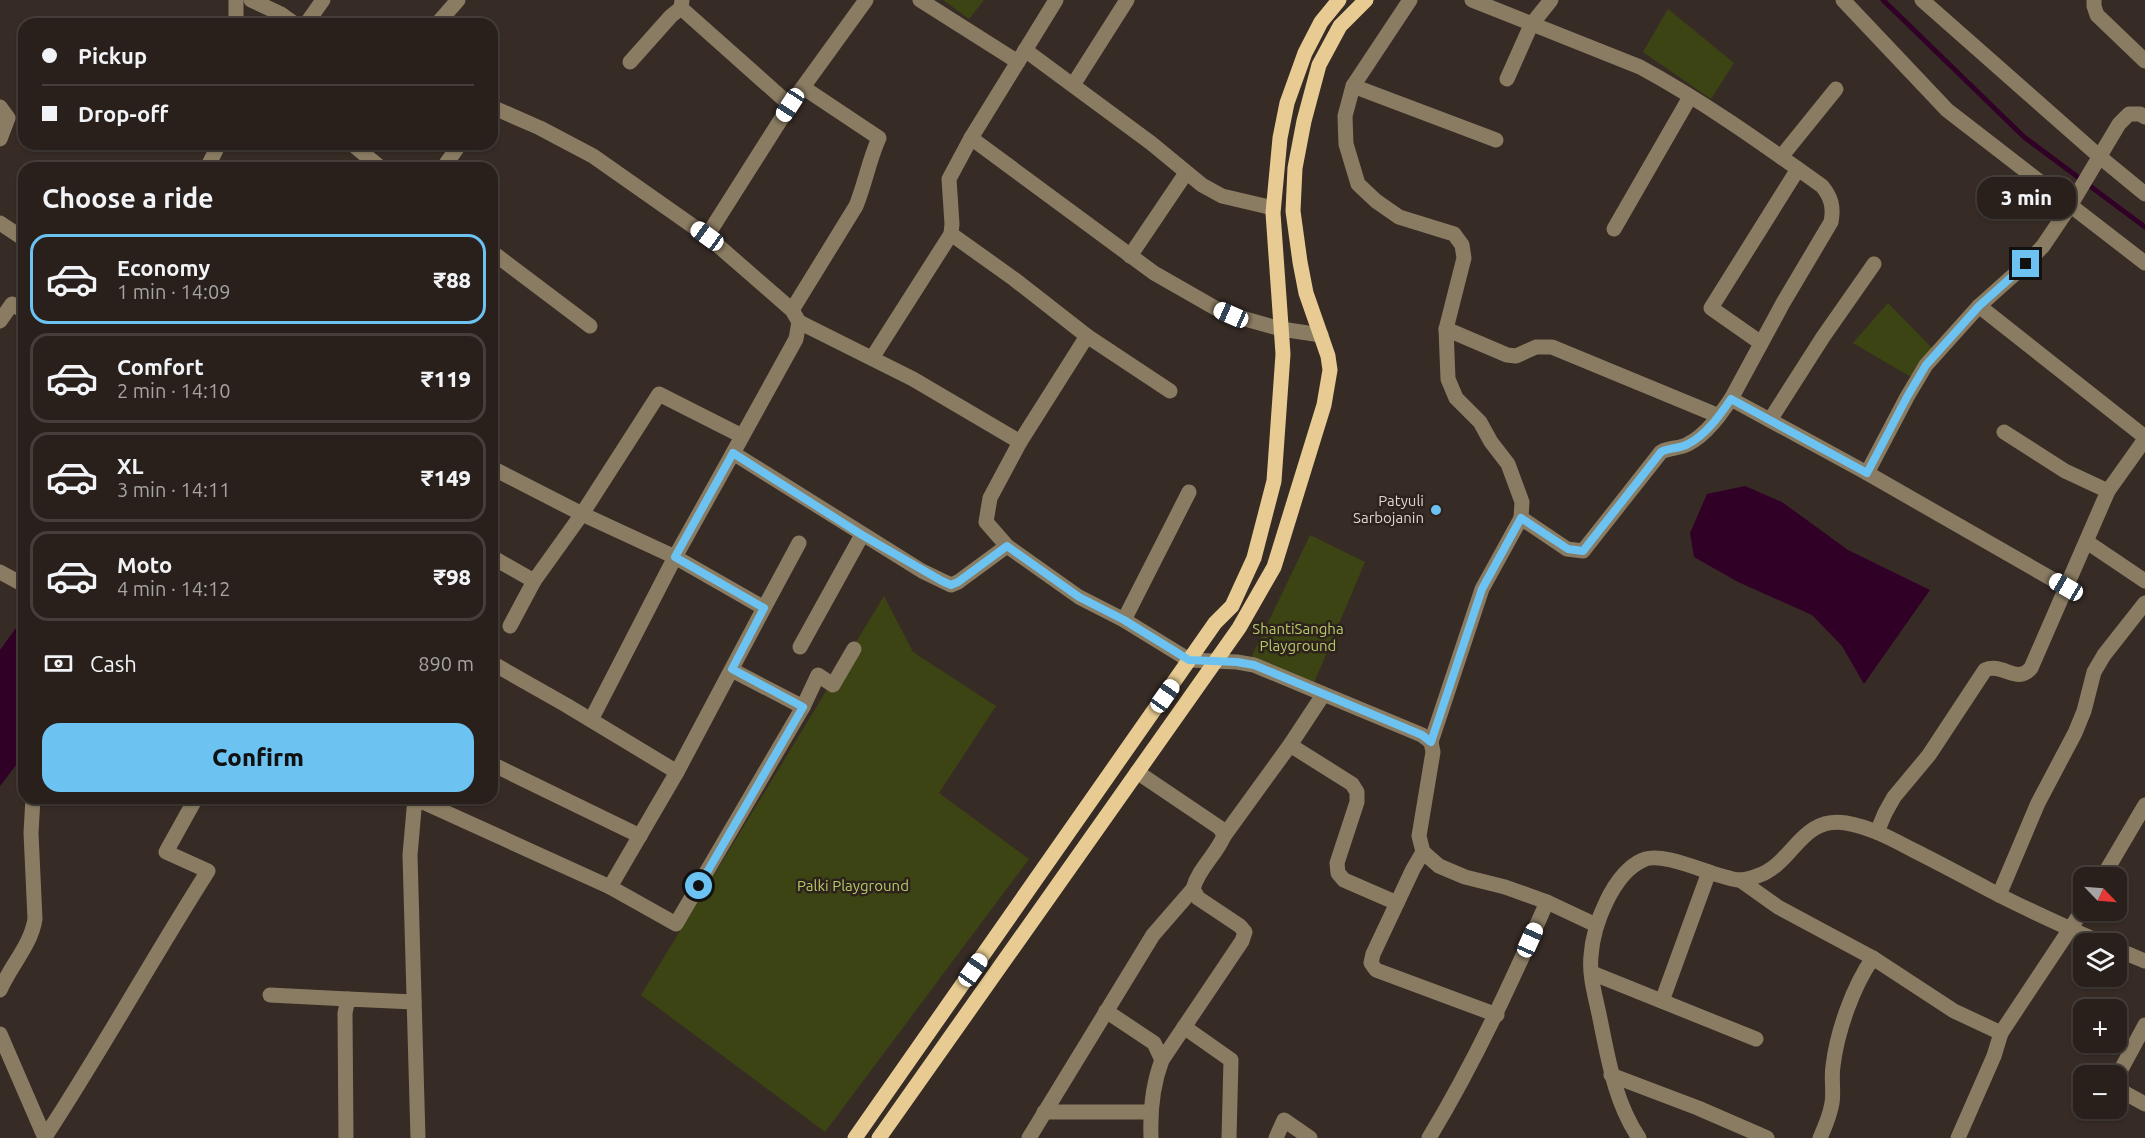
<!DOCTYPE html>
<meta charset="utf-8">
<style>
:root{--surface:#29201c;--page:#352d29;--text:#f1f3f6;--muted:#a5a3a3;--line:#453e3b;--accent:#6cc3f2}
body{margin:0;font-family:Ubuntu,sans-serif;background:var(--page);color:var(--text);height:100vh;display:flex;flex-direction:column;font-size:22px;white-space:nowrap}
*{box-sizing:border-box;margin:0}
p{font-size:20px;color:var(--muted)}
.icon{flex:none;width:33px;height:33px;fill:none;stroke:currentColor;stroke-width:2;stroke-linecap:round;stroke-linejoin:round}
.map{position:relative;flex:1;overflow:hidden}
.drawer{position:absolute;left:18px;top:162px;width:480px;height:642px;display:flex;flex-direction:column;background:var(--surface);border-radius:18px;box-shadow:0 2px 4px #0004,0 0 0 2px var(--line)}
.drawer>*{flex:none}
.hud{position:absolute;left:18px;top:18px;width:480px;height:132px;border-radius:18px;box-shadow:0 2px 4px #0004,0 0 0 2px var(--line);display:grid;align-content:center;height:132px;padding:0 24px;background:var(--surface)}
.needle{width:39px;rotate:115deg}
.tools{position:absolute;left:2073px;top:867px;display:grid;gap:12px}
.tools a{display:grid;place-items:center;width:54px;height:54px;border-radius:12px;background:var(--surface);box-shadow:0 2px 4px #0004,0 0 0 2px var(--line);font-size:30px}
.end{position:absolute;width:27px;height:27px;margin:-14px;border:8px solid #6cc3f2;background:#111;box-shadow:0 0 0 3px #111}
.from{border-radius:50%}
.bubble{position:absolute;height:42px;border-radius:18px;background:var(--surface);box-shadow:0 2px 4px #0004,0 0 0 2px var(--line);font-size:20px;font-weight:800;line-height:42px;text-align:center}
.car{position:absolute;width:18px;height:36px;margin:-18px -9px;border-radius:8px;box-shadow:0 0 4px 2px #0007;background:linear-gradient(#fff 24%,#345 0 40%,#fff 0 76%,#345 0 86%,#fff 0)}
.hud b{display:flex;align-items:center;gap:21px;height:57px;font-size:22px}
.hud b+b{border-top:2px solid var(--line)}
.hud i{width:15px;height:15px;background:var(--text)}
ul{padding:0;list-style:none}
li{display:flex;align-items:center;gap:18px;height:90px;margin:0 12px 9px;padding:0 12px;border:3px solid var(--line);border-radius:18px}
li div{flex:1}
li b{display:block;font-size:22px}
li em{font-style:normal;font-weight:800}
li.selected{border-color:var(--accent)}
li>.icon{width:54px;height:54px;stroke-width:1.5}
h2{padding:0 24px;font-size:27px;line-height:72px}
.pay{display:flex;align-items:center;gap:15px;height:66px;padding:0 24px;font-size:22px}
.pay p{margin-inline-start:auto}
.primary-button{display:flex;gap:12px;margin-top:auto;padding:12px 24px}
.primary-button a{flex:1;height:69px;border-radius:18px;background:var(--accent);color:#111;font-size:24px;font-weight:800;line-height:69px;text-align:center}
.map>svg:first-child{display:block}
.green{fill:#3c4413}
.water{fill:#310026}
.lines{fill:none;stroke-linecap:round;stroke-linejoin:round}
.stream{stroke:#310026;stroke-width:5}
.minor{stroke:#8a7c62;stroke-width:15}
.major{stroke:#e7cb92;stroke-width:15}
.route{stroke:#6cc3f2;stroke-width:8}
.poi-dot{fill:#6cc3f2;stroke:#2d221c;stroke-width:2}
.labels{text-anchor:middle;stroke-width:5;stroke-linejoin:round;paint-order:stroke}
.poi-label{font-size:15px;fill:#dfd8d4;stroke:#2d221c;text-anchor:end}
.park-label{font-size:15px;fill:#b7ca6a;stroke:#2d221c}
</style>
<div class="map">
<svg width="2145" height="1138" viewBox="0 0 2145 1138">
<rect width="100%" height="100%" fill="#372b25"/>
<g class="green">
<polygon points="943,0 984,0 969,19"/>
<polygon points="1668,9 1734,63 1711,99 1643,52"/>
<polygon points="1888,303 1932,348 1911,377 1853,343"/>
<polygon points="1310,535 1365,562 1314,683 1251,658"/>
<polygon points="884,596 913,652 996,706 939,793 1029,859 825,1132 641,995"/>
</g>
<g class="water">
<polygon points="1745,486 1782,502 1848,550 1930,590 1864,684 1842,646 1812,615 1738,582 1694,557 1690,533 1707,494"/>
<polygon points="24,617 24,755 0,786 0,650"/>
</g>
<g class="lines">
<polyline class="stream" points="1883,0 2024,137 2145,227"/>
<g class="minor">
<polyline points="236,0 236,24"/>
<polyline points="251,0 281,14 295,24"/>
<polyline points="920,0 1018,62"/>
<polyline points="1056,0 971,138 949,179 952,224 951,234 1014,279 1087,336 1170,391"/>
<polyline points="1410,0 1353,86 1345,116 1346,144 1358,184 1376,201 1399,217 1454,234 1462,245 1464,258 1446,329 1448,379 1456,398 1480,422 1491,442 1508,464 1522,502 1521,518"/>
<path d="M1472 0 1640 67C1703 101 1763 144 1822 186 1831 197 1834 207 1831 222L1783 303 1731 399"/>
<polyline points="1843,0 1947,110 2145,263"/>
<polyline points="1922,0 2100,157 2145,194"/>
<polyline points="2094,0 2094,6 2097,15 2145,61"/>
<polyline points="681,8 790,105"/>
<polyline points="306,24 323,0"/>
<polyline points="437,24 458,0"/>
<polyline points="1025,50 1151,143 1202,185 1222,196 1273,208"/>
<polyline points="630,62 671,16 681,8 682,0"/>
<polyline points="1507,79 1531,25 1551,0"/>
<polyline points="1073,85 1127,0"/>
<polyline points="1353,86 1496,140"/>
<polyline points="0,107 8,118 0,139"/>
<polyline points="492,107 540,128 593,156 707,236 792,310 799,322 796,339 733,453"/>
<polyline points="971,138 1154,273 1217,309 1231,315 1281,329 1321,335"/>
<polyline points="352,144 381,168"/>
<polyline points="1781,157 1836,89"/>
<polyline points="207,168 219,144"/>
<polyline points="443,168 460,144"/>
<polyline points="0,223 24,239"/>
<polyline points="1614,229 1690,97"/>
<polyline points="707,236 790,105 866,0"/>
<polyline points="492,252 590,326"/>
<polyline points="1130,256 1186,173"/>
<polyline points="1979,306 2145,437"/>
<path d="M792 310 856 206C865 184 869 160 879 138L804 88"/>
<polyline points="0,321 12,304 24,311"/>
<polyline points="799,322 913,379 1020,442 990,498 986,522 1007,546"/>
<polyline points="1446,329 1507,355 1516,356 1536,347 1552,347 1719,416"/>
<polyline points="1761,343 1711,308 1798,169"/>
<polyline points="872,358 951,234"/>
<polyline points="1770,420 1823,337 1874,264"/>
<polyline points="2004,432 2065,471 2108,491"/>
<polyline points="1020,442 1087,336"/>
<polyline points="492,468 582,514 675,557 733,453 922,571 951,585 958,582 1007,546 1079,597 1124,620 1189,660 1237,662 1254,665 1422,735 1431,742 1433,752 1419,836 1423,852 1439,866 1465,877 1505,887 1547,902 1596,925"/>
<polyline points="1867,473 2066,587"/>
<polyline points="2087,542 2145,581"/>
<polyline points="492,557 534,581"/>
<polyline points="0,572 24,585"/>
<polyline points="764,608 799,543"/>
<polyline points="1124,620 1189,492"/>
<polyline points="510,626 534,581 582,514 659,394 742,436"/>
<polyline points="800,647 862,535"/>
<polyline points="492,663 566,705 677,772 764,608 675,557 591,720"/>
<polyline points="803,707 818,675 833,685 854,649"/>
<path d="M1431 742 1482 589 1521 518 1567 549 1583 551 1661 452C1670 447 1680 449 1688 444 1706 435 1720 415 1731 399L1867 473 1907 397 1926 365 1979 306 2026 264 2043 246 2070 206 2119 124 2129 114H2140L2145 117"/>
<polyline points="1290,745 1352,784 1357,792 1357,802 1337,863 1338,873 1344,880 1397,903"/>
<polyline points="494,765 640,836"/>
<path d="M1137 772 1220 828 1224 836C1216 855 1198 869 1193 889L1198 898 1240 926 1245 932 1242 941 1162 1060C1152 1086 1150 1111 1151 1138"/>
<polyline points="414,798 610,887 676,924 803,707 732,670"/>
<polyline points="415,798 410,855 418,1138"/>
<path d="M1877 832 1885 813 1894 797 1929 755 1985 670C2002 662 2017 685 2031 668L2108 491 2145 439"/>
<polyline points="1224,836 1290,745 1323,695"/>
<polyline points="1423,852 1413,869 1373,954 1371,963 1376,970 1497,1015"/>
<polyline points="2102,878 2145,805"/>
<polyline points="1740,880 1778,907 1873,958"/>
<polyline points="610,887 677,772"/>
<polyline points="1999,895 2038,803 2075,733 2084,711 2094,672 2104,655 2145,603"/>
<polyline points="2116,949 2145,961"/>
<polyline points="1592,973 1756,1039"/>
<path d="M0 990C11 965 31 945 35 919L31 833 33 798"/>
<polyline points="270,995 348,999"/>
<polyline points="1662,1001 1709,872"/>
<polyline points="1106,1011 1154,1043 1162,1060"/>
<polyline points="2145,1025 2118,1075 2117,1085 2125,1093 2145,1104"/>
<polyline points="1184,1027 1231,1060 1229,1138"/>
<polyline points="0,1034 45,1138"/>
<polyline points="1611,1075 1698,1108 1767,1138"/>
<polyline points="1044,1112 1151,1112"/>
<path d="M45 1137C102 1050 152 959 208 871L166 852 196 798"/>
<polyline points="346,1138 345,1013 348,999 414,1002"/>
<polyline points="1029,1138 1153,935 1193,889"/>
<polyline points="1276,1138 1284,1120 1310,1138"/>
<path d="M1429 1138C1475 1062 1511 983 1547 902"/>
<path d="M1639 1138C1614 1101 1608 1057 1599 1014 1595 995 1589 975 1591 956 1593 925 1613 873 1643 860 1664 850 1715 878 1739 880 1744 880 1752 878 1757 876 1794 864 1800 816 1846 823 1870 827 1892 839 1913 850 1941 864 1969 879 1997 894 2032 912 2068 928 2104 944"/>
<path d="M1820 1138C1825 1127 1830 1115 1832 1103 1834 1091 1831 1078 1833 1066 1837 1032 1853 986 1873 958L1954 1011 2001 1033 2084 908"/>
<polyline points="1958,1138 1994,1056 2001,1033"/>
</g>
<g class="major">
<polyline points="855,1138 1215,623 1232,606 1254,558 1274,481 1283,354 1273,213 1280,138 1287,103 1305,53 1321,22 1339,0"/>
<polyline points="879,1138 1239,628 1274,567 1324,405 1330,370 1328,356 1306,293 1300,262 1293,211 1295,168 1304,121 1319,65 1340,26 1366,0"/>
</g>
</g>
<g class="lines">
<path class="route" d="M699 886 803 707 732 669 764 608 675 557 733 453 862 535 942 581 951 585 958 582 1007 546 1079 597 1124 620 1189 660 1237 662 1254 665 1422 735 1431 742 1482 589 1521 518 1568 549 1583 551 1661 452C1670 447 1680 449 1688 444 1706 435 1720 415 1731 399L1867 473 1907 397 1926 365 1979 306 2026 264"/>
</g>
<circle class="poi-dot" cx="1436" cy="510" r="6"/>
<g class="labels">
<g class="poi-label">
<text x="1424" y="506">Patyuli<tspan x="1424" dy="17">Sarbojanin</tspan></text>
</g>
<g class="park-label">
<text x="1298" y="634">ShantiSangha<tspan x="1298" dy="17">Playground</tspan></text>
<text x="853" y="891">Palki Playground</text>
</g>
</g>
</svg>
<div class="tools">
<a><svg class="needle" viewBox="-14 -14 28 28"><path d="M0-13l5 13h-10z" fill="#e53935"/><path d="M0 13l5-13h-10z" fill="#a5a3a3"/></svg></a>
<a><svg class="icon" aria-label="layers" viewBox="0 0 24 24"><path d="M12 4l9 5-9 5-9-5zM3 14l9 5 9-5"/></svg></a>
<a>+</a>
<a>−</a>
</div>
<i class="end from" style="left:699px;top:886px"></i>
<i class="end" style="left:2026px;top:264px"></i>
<div class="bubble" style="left:1977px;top:177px;width:99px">3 min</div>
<i class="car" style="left:790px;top:105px;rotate:213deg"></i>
<i class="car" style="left:707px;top:236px;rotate:306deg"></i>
<i class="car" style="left:1231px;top:315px;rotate:294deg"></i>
<i class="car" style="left:2066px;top:587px;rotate:300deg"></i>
<i class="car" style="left:1165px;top:696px;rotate:35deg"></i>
<i class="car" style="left:1530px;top:940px;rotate:24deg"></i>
<i class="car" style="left:973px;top:970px;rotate:35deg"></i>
<div class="hud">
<b><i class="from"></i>Pickup</b>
<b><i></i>Drop-off</b>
</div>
<section class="drawer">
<h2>Choose a ride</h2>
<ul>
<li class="selected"><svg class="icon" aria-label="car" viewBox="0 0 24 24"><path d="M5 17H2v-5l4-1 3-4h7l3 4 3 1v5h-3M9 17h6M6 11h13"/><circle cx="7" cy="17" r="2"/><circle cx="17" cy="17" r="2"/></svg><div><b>Economy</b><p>1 min · 14:09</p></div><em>₹88</em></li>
<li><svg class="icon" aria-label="car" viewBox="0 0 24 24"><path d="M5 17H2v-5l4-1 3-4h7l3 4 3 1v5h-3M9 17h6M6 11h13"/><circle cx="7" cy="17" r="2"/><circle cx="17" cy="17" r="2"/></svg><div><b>Comfort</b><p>2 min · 14:10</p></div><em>₹119</em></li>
<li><svg class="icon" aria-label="car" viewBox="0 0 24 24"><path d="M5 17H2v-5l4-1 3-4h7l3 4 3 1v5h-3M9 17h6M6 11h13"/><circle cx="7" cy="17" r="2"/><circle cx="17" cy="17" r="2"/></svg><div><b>XL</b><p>3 min · 14:11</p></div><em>₹149</em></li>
<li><svg class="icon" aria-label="car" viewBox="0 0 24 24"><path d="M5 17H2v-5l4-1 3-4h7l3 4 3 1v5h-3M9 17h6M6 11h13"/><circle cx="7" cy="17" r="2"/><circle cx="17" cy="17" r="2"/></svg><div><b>Moto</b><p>4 min · 14:12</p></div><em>₹98</em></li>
</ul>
<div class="pay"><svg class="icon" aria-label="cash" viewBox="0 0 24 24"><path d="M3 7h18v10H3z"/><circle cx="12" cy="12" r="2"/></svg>Cash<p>890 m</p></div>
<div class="primary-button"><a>Confirm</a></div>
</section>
</div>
